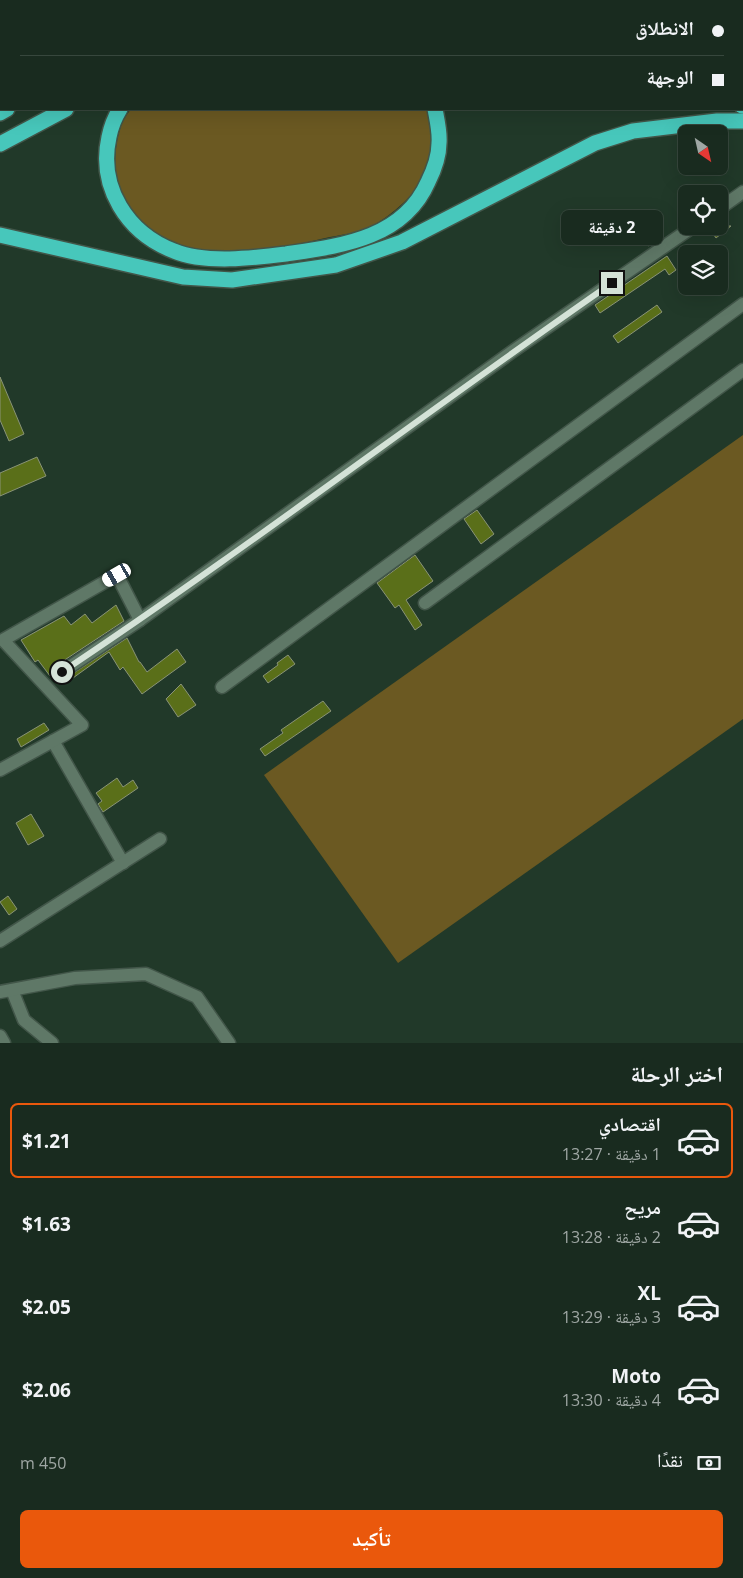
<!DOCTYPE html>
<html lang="ar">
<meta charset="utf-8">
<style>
:root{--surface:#192b1f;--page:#26372c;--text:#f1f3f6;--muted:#9fa7a4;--line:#37473d;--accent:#ea580c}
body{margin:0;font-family:"Open Sans","Noto Naskh Arabic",sans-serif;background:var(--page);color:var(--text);direction:rtl;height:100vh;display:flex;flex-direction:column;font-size:19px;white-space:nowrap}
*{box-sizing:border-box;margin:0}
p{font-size:16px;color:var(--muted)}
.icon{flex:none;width:28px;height:28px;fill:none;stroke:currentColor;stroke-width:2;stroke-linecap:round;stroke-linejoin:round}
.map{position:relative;height:1043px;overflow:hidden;direction:ltr}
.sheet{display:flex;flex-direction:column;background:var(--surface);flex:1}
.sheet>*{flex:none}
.hud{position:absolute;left:0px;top:0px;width:744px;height:110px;box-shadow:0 5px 20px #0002,0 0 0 1px var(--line);direction:rtl;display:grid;align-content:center;height:110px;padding:0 20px;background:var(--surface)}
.needle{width:32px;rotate:146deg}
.fabs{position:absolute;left:678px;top:125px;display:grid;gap:10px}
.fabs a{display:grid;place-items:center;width:50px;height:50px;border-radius:8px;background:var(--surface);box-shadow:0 5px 20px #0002,0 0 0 1px var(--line);font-size:25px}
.end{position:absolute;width:22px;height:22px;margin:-11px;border:6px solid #d4e2d7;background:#111;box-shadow:0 0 0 2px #111}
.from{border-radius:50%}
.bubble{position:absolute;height:35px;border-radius:8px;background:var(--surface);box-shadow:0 5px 20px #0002,0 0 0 1px var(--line);font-size:16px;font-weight:700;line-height:35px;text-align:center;direction:rtl}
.car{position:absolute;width:15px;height:30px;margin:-15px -8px;border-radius:6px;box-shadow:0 0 4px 1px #0007;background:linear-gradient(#fff 24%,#345 0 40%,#fff 0 76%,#345 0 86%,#fff 0)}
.hud b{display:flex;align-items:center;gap:18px;height:48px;font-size:19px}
.hud b+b{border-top:1px solid var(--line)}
.hud i{width:12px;height:12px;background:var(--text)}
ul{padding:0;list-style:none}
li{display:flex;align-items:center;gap:15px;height:75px;margin:0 10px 8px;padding:0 10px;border:2px solid transparent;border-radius:8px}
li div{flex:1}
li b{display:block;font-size:19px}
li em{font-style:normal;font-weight:700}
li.on{border-color:var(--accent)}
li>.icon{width:45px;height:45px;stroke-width:1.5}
h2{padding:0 20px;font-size:22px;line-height:60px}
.pay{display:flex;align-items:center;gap:12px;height:55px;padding:0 20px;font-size:19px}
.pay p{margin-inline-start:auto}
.primary-button{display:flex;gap:10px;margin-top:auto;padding:10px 20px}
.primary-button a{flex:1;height:58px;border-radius:8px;background:var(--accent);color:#fff;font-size:20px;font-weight:700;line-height:58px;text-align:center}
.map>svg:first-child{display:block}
.green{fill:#6b5922}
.building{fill:#5a6f19;stroke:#899377}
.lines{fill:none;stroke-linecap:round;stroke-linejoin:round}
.highway-tunnel{stroke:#3c5243;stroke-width:15;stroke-dasharray:15 8;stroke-linecap:butt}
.minor-casing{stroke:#425649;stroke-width:15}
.highway-casing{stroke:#425649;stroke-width:18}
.minor{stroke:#5f7867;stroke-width:12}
.highway{stroke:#47c7bb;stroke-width:15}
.route{stroke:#d4e2d7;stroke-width:6}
</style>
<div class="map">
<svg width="743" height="1043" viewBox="0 0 743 1043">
<rect width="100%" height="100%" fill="#213929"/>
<g class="green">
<polygon points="0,0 141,0 146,1 1,1 1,94 0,94"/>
<path d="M131 109H428C436 131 433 161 421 182 413 196 391 215 377 223 364 232 346 234 330 237 282 248 230 259 181 245 175 243 168 242 163 239 150 231 137 217 127 205 124 200 122 194 119 188 112 171 115 139 123 121 125 117 128 113 131 109Z"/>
<polygon points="743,435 743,719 398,963 264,775"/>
</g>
<g class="building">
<polygon points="719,217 721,217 728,226 731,226 716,238 708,226 719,226"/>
<polygon points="651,232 657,240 648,246 642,238"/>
<polygon points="667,256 676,270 669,275 665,269 600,313 595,305"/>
<polygon points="657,305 662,312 618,343 613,336"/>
<polygon points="0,377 24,434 9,441 0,420"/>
<polygon points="37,457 46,476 0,496 0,473"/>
<polygon points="477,510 494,534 481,544 464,519"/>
<polygon points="415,555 433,581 406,600 422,625 415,630 399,605 395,608 377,583"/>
<polygon points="116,605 124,621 57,665 55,669 54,673 50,676 38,660 35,662 21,640 64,616 71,625 85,614 92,623"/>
<polygon points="127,638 139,662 140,662 147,672 177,649 186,662 142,694 123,667 120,670 109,652 66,683 63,680"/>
<polygon points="288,655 295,664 268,683 263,676 278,665 277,663"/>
<polygon points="181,684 196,705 178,717 166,699"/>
<polygon points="323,701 331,711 265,756 260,749 283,733 281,730"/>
<polygon points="44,723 49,730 21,747 17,739"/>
<polygon points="117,778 123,787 133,780 138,788 103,812 98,804 102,801 96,793"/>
<polygon points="31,814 44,836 28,845 16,823"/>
<polygon points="8,896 17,909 9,915 0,902"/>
</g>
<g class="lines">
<polyline class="highway-tunnel" points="231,0 237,1"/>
<defs>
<g id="minor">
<polyline points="719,209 743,192"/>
<polyline points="425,603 743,370"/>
<polyline points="140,620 513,351 694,226"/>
<polyline points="222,687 743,304"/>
<polyline points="53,741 123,863"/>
<polyline points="0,770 82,725 3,640 117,575 140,620 62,672"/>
<polyline points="0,941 160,839"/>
<polyline points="12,990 24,1020 52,1043"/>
<polyline points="0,992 75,978 146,974 197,997 229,1043"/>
<polyline points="0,1036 4,1043"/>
</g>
<g id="highway">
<polyline points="404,0 410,1"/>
<polyline points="202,1 204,0"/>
<polyline points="259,1 262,0"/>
<polyline points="701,1 702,0"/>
<polyline points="742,73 743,73"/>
<polyline points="742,106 743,106"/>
<path d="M120 109C115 117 111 127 109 137 98 187 127 233 174 251 205 264 254 258 286 254 340 246 403 239 428 182 434 170 439 157 439 143 440 132 437 120 435 109"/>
<polyline points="0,113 7,109"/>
<polyline points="0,144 66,109"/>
<polyline points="0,235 183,277 232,280 336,265 402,242 595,143 633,131 717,121 743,121"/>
</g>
</defs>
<use href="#minor" class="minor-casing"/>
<use href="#highway" class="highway-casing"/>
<use href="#minor" class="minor"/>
<use href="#highway" class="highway"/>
</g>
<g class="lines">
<path class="route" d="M62 672C248 548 427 411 612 283"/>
</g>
</svg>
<div class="fabs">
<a><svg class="needle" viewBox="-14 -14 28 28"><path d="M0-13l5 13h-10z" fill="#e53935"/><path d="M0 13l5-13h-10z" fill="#9fa7a4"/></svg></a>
<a><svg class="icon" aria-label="locate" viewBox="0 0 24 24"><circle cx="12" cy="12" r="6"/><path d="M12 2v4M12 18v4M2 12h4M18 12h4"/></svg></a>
<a><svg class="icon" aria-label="layers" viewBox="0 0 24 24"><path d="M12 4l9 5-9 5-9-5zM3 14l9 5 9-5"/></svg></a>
</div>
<i class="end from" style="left:62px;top:672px"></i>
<i class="end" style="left:612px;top:283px"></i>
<div class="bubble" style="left:561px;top:210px;width:102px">2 دقيقة</div>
<i class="car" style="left:117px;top:575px;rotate:240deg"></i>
<div class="hud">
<b><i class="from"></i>الانطلاق</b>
<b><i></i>الوجهة</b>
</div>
</div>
<section class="sheet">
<h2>اختر الرحلة</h2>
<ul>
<li class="on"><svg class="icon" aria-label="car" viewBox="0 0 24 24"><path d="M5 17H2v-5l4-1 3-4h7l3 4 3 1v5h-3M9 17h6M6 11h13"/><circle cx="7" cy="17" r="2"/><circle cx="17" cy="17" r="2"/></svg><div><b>اقتصادي</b><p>1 دقيقة · 13:27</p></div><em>$1.21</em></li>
<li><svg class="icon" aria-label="car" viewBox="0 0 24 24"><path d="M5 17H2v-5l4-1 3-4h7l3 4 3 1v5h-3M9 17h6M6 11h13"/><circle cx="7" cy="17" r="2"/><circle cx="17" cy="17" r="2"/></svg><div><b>مريح</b><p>2 دقيقة · 13:28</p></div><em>$1.63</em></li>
<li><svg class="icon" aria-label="car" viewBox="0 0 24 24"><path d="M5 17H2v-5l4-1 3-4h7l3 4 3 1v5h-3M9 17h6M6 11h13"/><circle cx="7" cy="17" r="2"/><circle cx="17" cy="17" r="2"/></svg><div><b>XL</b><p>3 دقيقة · 13:29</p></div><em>$2.05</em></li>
<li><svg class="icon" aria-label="car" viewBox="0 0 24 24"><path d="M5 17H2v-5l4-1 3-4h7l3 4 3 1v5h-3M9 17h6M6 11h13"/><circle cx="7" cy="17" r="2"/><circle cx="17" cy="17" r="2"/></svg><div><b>Moto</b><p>4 دقيقة · 13:30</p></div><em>$2.06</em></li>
</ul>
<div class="pay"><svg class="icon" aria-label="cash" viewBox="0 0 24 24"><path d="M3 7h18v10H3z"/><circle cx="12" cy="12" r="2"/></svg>نقدًا<p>450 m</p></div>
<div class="primary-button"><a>تأكيد</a></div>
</section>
